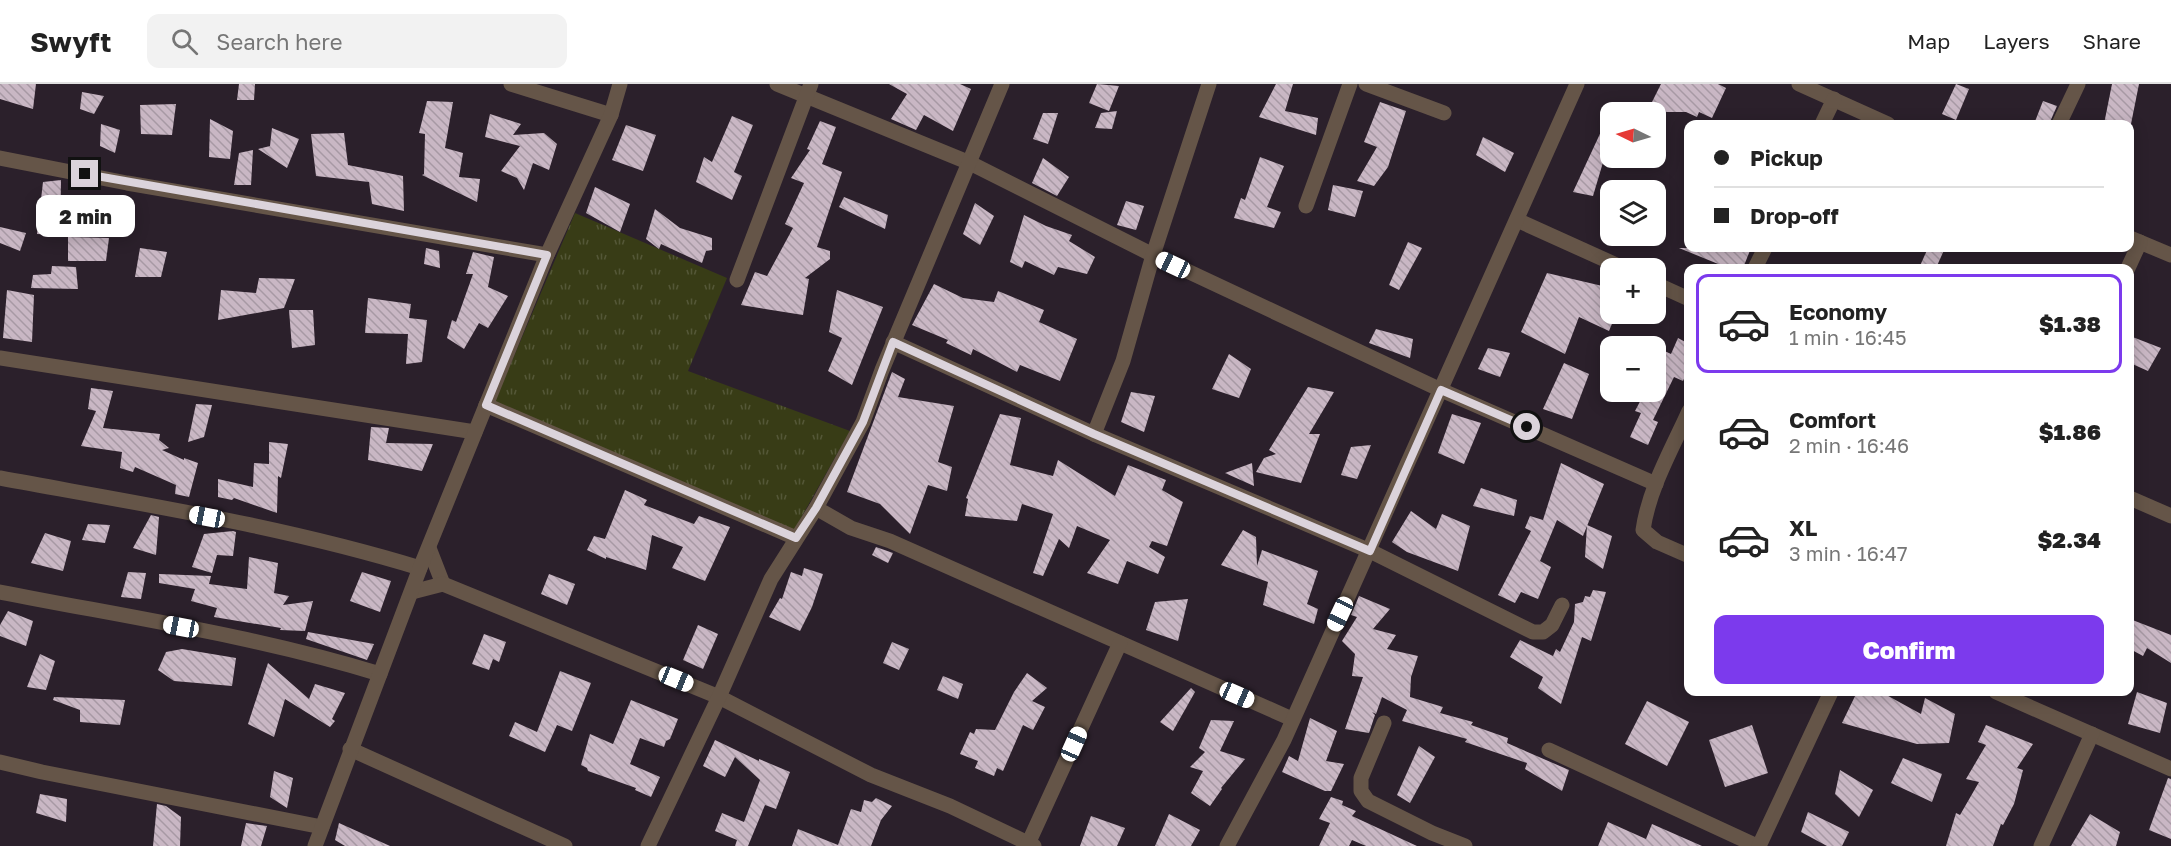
<!DOCTYPE html>
<meta charset="utf-8">
<style>
:root{--surface:#fff;--page:#f2f2f2;--text:#222;--muted:#767676;--line:#e0e0e0;--accent:#7c3aed}
body{margin:0;font-family:"Golos Text",sans-serif;background:var(--page);color:var(--text);height:100vh;display:flex;flex-direction:column;font-size:22px;white-space:nowrap}
*{box-sizing:border-box;margin:0}
p{font-size:20px;color:var(--muted)}
.icon{flex:none;width:33px;height:33px;fill:none;stroke:currentColor;stroke-width:2;stroke-linecap:round;stroke-linejoin:round}
.map{position:relative;flex:1;overflow:hidden}
.side{position:absolute;left:1684px;top:180px;width:450px;height:432px;display:flex;flex-direction:column;background:var(--surface);border-radius:12px;box-shadow:0 3px 15px #0003}
.side>*{flex:none}
.guide{position:absolute;left:1684px;top:36px;width:450px;height:132px;border-radius:12px;box-shadow:0 3px 15px #0003;display:grid;align-content:center;height:132px;padding:0 30px;background:var(--surface)}
.needle{width:39px;rotate:275deg}
.controls{position:absolute;left:1600px;top:18px;display:grid;gap:12px}
.controls a{display:grid;place-items:center;width:66px;height:66px;border-radius:12px;background:var(--surface);box-shadow:0 3px 15px #0003;font-size:30px}
.end{position:absolute;width:27px;height:27px;margin:-14px;border:8px solid #dbd3db;background:#111;box-shadow:0 0 0 3px #111}
.from{border-radius:50%}
.bubble{position:absolute;height:42px;border-radius:12px;background:var(--surface);box-shadow:0 3px 15px #0003;font-size:20px;font-weight:800;line-height:42px;text-align:center}
.car{position:absolute;width:18px;height:36px;margin:-18px -9px;border-radius:8px;box-shadow:0 0 4px 2px #0007;background:linear-gradient(#fff 24%,#345 0 40%,#fff 0 76%,#345 0 86%,#fff 0)}
.guide b{display:flex;align-items:center;gap:21px;height:57px;font-size:22px}
.guide b+b{border-top:2px solid var(--line)}
.guide i{width:15px;height:15px;background:var(--text)}
ul{padding:10px 0 0;list-style:none}
li{display:flex;align-items:center;gap:18px;height:99px;margin:0 12px 9px;padding:0 18px;border:3px solid transparent;border-radius:12px}
li div{flex:1}
li b{display:block;font-size:22px}
li em{font-style:normal;font-weight:800}
li.on{border-color:var(--accent)}
li>.icon{width:54px;height:54px;stroke-width:1.5}
.primary-button{display:flex;gap:12px;margin-top:auto;padding:12px 30px}
.primary-button a{flex:1;height:69px;border-radius:12px;background:var(--accent);color:#fff;font-size:24px;font-weight:800;line-height:69px;text-align:center}
header{display:flex;align-items:center;gap:36px;box-sizing:border-box;height:84px;padding:0 30px;background:var(--surface);border-bottom:2px solid var(--line)}
header strong{font-size:28px}
nav{display:flex;gap:33px;margin-inline-start:auto;font-size:21px}
.search{width:420px;height:54px;background:var(--page);display:flex;align-items:center;gap:15px;box-sizing:border-box;padding:0 21px;border-radius:12px;color:var(--muted);font-size:22px}
.map>svg:first-child{display:block}
.grass{fill:url(#grass-tufts)}
.building{fill:url(#building-back-hatch)}
.lines{fill:none;stroke-linecap:round;stroke-linejoin:round}
.minor{stroke:#655548;stroke-width:15}
.route{stroke:#dbd3db;stroke-width:8}
</style>
<header>
<strong>Swyft</strong>
<div class="search"><svg class="icon" aria-label="search" viewBox="0 0 24 24"><circle cx="10" cy="10" r="6"/><path d="M15 15l6 6"/></svg>Search here</div>
<nav><a>Map</a><a>Layers</a><a>Share</a></nav>
</header>
<div class="map">
<svg width="2171" height="762" viewBox="0 0 2171 762">
<defs>
<pattern id="grass-tufts" width="24" height="20" patternUnits="userSpaceOnUse" patternTransform="scale(1.5)"><rect width="24" height="20" fill="#383c16"/><path d="M3 7l-1-3M5 7V3M7 7l1-3M15 17l-1-3M17 17v-4M19 17l1-3" fill="none" stroke="#545737"/></pattern>
<pattern id="building-back-hatch" width="6" height="6" patternUnits="userSpaceOnUse" patternTransform="scale(1.5)"><rect width="6" height="6" fill="#c9b7c4"/><path d="M-1 5l2 2M0 0l6 6M5-1l2 2" fill="none" stroke="#a799a4"/></pattern>
</defs>
<rect width="100%" height="100%" fill="#2b202b"/>
<polygon class="grass" points="575,129 727,194 688,287 850,347 793,448 494,319"/>
<g class="building">
<polygon points="0,0 36,0 33,25 0,15"/>
<polygon points="239,0 255,0 254,16 237,16"/>
<polygon points="889,0 960,0 971,5 953,47 924,31 916,46 891,35 907,10"/>
<polygon points="1097,0 1119,2 1109,27 1089,19"/>
<polygon points="1276,0 1293,0 1285,27 1318,34 1316,51 1259,33"/>
<polygon points="1661,0 1718,0 1726,4 1712,34 1699,28 1697,33 1686,28 1647,28"/>
<polygon points="1956,0 1969,5 1956,36 1942,30"/>
<polygon points="2112,0 2139,0 2131,40 2104,40"/>
<polygon points="82,8 104,12 94,30 80,25"/>
<polygon points="427,17 453,18 445,64 463,69 459,93 480,95 477,118 422,91 424,90 425,50 419,49"/>
<polygon points="2043,17 2057,22 2049,40 2034,40"/>
<polygon points="1380,18 1406,27 1388,83 1374,102 1357,97 1377,63 1364,58"/>
<polygon points="176,20 172,51 141,50 140,21"/>
<polygon points="1611,26 1611,79 1604,75 1593,112 1573,108"/>
<polygon points="1117,27 1112,45 1095,44 1101,29"/>
<polygon points="1043,29 1058,29 1048,60 1033,55"/>
<polygon points="490,30 521,40 513,51 544,49 557,60 549,86 533,79 524,106 517,94 501,87 520,62 485,53"/>
<polygon points="732,32 753,41 734,88 742,92 732,116 696,98 704,73 712,78"/>
<polygon points="210,35 233,47 230,75 209,73"/>
<polygon points="820,37 836,43 822,80 842,88 817,163 830,167 830,175 805,194 809,195 803,231 741,221 755,188 767,192 793,144 785,140 804,99 791,94 810,66 807,65"/>
<polygon points="101,40 120,46 115,69 100,62"/>
<polygon points="626,41 656,51 643,87 612,76"/>
<polygon points="272,44 299,55 287,84 258,65 270,62"/>
<polygon points="344,49 348,81 403,92 404,127 372,120 369,98 316,92 311,50"/>
<polygon points="1483,53 1514,69 1505,88 1476,71"/>
<polygon points="253,66 251,101 234,101 239,69"/>
<polygon points="1260,73 1284,82 1267,123 1281,128 1274,144 1234,134 1241,114 1245,116"/>
<polygon points="1043,74 1069,93 1057,112 1032,99"/>
<polygon points="61,96 60,151 37,150 43,98"/>
<polygon points="1333,101 1363,107 1355,133 1328,126"/>
<polygon points="595,103 630,120 620,148 586,129"/>
<polygon points="844,113 888,131 885,145 839,123"/>
<polygon points="1126,117 1144,122 1136,146 1117,141"/>
<polygon points="975,119 994,132 980,161 963,150"/>
<polygon points="655,125 680,144 712,154 712,166 706,167 702,179 661,160 659,165 646,155"/>
<polygon points="1024,131 1046,142 1072,151 1069,157 1095,173 1087,190 1058,183 1054,191 1025,177 1022,184 1010,178"/>
<polygon points="0,143 26,149 20,167 0,159"/>
<polygon points="68,153 109,154 106,177 68,177"/>
<polygon points="1408,158 1422,164 1399,206 1389,201"/>
<polygon points="140,164 167,168 161,193 135,193"/>
<polygon points="426,164 439,167 440,184 424,180"/>
<polygon points="1679,164 1751,164 1743,184 1728,184"/>
<polygon points="1928,164 1945,164 1936,184 1919,184"/>
<polygon points="473,168 494,173 488,203 508,212 488,244 479,239 464,265 447,254 452,236 456,238 473,190 466,190"/>
<polygon points="52,182 76,183 78,205 31,204 33,191 51,190"/>
<polygon points="1547,189 1611,204 1611,230 1616,230 1609,247 1579,233 1565,270 1521,248"/>
<polygon points="259,194 295,195 284,224 218,236 221,206 256,209"/>
<polygon points="934,200 963,214 994,218 998,207 1044,226 1039,238 1077,255 1060,297 1020,281 1017,288 973,265 971,271 946,259 948,256 912,241"/>
<polygon points="7,206 34,211 32,258 3,254"/>
<polygon points="837,206 883,223 852,301 828,287 842,254 829,248"/>
<polygon points="368,214 411,220 409,234 427,236 422,278 406,280 408,250 365,249"/>
<polygon points="289,226 313,226 315,261 292,264"/>
<polygon points="1376,245 1413,255 1410,274 1369,259"/>
<polygon points="2130,252 2161,264 2148,287 2130,279"/>
<polygon points="1678,254 1689,260 1689,283 1683,297 1674,293 1653,336 1658,338 1648,361 1630,353 1641,329 1635,327 1645,308 1656,308 1656,263 1671,270"/>
<polygon points="1488,264 1510,269 1500,293 1478,285"/>
<polygon points="1229,270 1251,285 1239,314 1212,305"/>
<polygon points="1564,279 1589,290 1572,335 1543,325"/>
<polygon points="892,288 905,295 898,313 954,322 938,378 952,383 947,407 928,401 910,450 880,420 847,408"/>
<polygon points="1308,303 1334,308 1309,350 1320,350 1301,399 1256,388 1264,374 1276,370 1269,366"/>
<polygon points="91,304 113,307 103,344 160,350 159,356 169,364 162,366 184,376 184,374 198,379 189,413 175,410 176,401 135,383 133,388 120,384 122,368 81,362 96,327 88,325"/>
<polygon points="1131,308 1155,312 1144,348 1121,338"/>
<polygon points="196,320 212,321 204,353 188,358"/>
<polygon points="1000,330 1021,334 1010,381 1053,392 1058,376 1115,412 1128,381 1166,396 1162,406 1183,418 1167,462 1152,457 1149,463 1165,473 1158,490 1127,477 1118,500 1087,489 1110,456 1077,442 1069,464 1059,455 1043,492 1033,489 1053,430 1022,420 1017,437 965,432 968,415 966,414"/>
<polygon points="1452,330 1481,339 1464,380 1438,369"/>
<polygon points="371,343 389,344 386,359 433,360 422,387 368,376"/>
<polygon points="269,358 288,360 281,394 278,392 277,429 234,414 232,416 218,413 218,395 253,403 254,379 269,380"/>
<polygon points="1371,361 1357,395 1341,391 1351,363"/>
<polygon points="1252,379 1254,402 1225,389"/>
<polygon points="1561,379 1604,400 1583,452 1557,436 1540,477 1551,483 1538,515 1521,508 1515,519 1498,511 1531,447 1525,444 1530,432 1543,436"/>
<polygon points="1481,404 1517,416 1514,432 1473,422"/>
<polygon points="625,406 647,416 644,421 694,440 699,432 730,443 705,497 672,484 683,463 652,451 646,486 606,473 606,475 587,466 594,452 605,455"/>
<polygon points="1411,427 1436,445 1442,430 1470,442 1458,487 1407,468 1392,458"/>
<polygon points="151,431 159,433 156,471 133,464"/>
<polygon points="88,440 110,441 105,459 82,456"/>
<polygon points="1587,441 1612,452 1603,485 1585,473"/>
<polygon points="1243,446 1256,453 1257,482 1262,466 1318,487 1307,520 1318,525 1314,540 1263,521 1268,498 1221,481"/>
<polygon points="233,447 236,448 233,472 217,471 212,489 192,483 204,450"/>
<polygon points="45,449 71,457 63,487 31,479"/>
<polygon points="876,463 893,469 888,479 872,471"/>
<polygon points="249,473 278,479 274,509 289,512 283,521 313,517 305,547 280,546 281,544 214,533 217,524 191,517 195,505 159,499 159,490 211,492 209,500 247,505"/>
<polygon points="804,484 823,490 812,523 800,547 769,533 780,514 782,515 791,488 802,492"/>
<polygon points="128,488 146,489 141,515 121,513"/>
<polygon points="362,488 391,497 380,528 350,517"/>
<polygon points="549,490 575,500 567,521 541,510"/>
<polygon points="1593,506 1606,508 1591,557 1582,553 1561,620 1538,604 1543,593 1510,573 1520,556 1553,572 1556,565 1560,568 1574,538 1575,520 1583,518 1585,512 1590,513"/>
<polygon points="1359,512 1390,525 1373,545 1396,551 1387,565 1418,572 1411,593 1410,613 1443,623 1440,629 1473,638 1471,641 1508,654 1507,659 1569,686 1562,707 1525,685 1527,679 1465,658 1467,655 1402,637 1407,626 1382,613 1376,630 1372,628 1375,631 1369,649 1345,645 1363,593 1352,592 1355,570 1342,557 1357,533 1351,531"/>
<polygon points="1188,515 1178,557 1146,546 1155,518"/>
<polygon points="8,527 33,537 26,562 0,552 0,541"/>
<polygon points="2130,535 2171,551 2171,579 2147,564 2143,572 2130,565"/>
<polygon points="698,541 718,550 703,585 683,576"/>
<polygon points="308,548 374,560 367,576 306,555"/>
<polygon points="484,550 506,558 499,578 493,575 489,586 472,580"/>
<polygon points="892,558 909,565 899,586 883,579"/>
<polygon points="182,565 236,574 232,602 174,597 158,586 166,568"/>
<polygon points="40,570 55,577 46,606 27,603"/>
<polygon points="268,579 309,615 315,600 345,609 332,635 335,637 330,643 285,615 274,653 248,640"/>
<polygon points="560,587 591,599 572,647 557,641 545,668 509,652 515,638 537,648"/>
<polygon points="1027,589 1047,604 1032,617 1045,623 1033,646 1023,641 1003,687 997,684 994,692 975,684 978,677 960,670 970,648 974,650 976,645 995,646 1014,608"/>
<polygon points="943,592 963,600 958,615 937,606"/>
<polygon points="1191,604 1195,608 1173,647 1160,638"/>
<polygon points="1857,608 1881,608 1921,630 1925,614 1955,630 1949,659 1917,660 1842,639"/>
<polygon points="2137,608 2167,619 2160,649 2128,640"/>
<polygon points="54,613 125,616 120,641 80,638 80,626 53,616"/>
<polygon points="631,616 678,635 670,655 666,657 664,663 640,654 630,680 660,693 651,713 635,706 636,704 588,687 587,684 581,681 590,650 613,660"/>
<polygon points="1647,617 1689,638 1667,682 1625,660"/>
<polygon points="1310,634 1337,647 1326,677 1344,680 1331,707 1325,707 1282,688 1289,672 1298,677"/>
<polygon points="1211,636 1234,637 1220,667 1245,675 1221,704 1222,705 1210,722 1191,709 1203,687 1190,683 1205,668 1199,664"/>
<polygon points="1752,641 1768,689 1725,703 1709,656"/>
<polygon points="1986,641 2033,660 2017,684 2023,686 2014,720 2003,741 2001,740 1993,762 1946,762 1956,729 1960,731 1979,698 1966,695 1986,661 1978,658"/>
<polygon points="715,656 759,677 759,675 790,688 776,725 765,721 748,762 735,762 737,756 715,747 722,729 744,738 760,696 735,673 725,693 703,682"/>
<polygon points="1419,662 1435,673 1410,719 1397,711"/>
<polygon points="1903,674 1942,690 1932,718 1891,699"/>
<polygon points="1840,686 1873,706 1859,733 1835,710"/>
<polygon points="274,687 293,694 287,724 270,713"/>
<polygon points="2168,694 2171,695 2171,755 2149,746"/>
<polygon points="40,710 67,715 66,738 36,729"/>
<polygon points="1331,713 1343,717 1342,721 1356,727 1352,732 1417,762 1366,762 1352,756 1349,762 1319,762 1330,739 1319,735"/>
<polygon points="876,714 892,722 881,736 871,762 792,762 798,745 838,761 851,725 861,728 864,716 872,718"/>
<polygon points="157,720 166,722 181,733 180,762 153,762"/>
<polygon points="1808,728 1849,748 1842,762 1827,762 1801,748"/>
<polygon points="1169,730 1200,746 1191,762 1155,762"/>
<polygon points="2090,730 2120,748 2116,762 2071,762"/>
<polygon points="1091,732 1125,744 1117,762 1080,762"/>
<polygon points="1608,738 1646,755 1652,740 1702,762 1598,762"/>
<polygon points="246,739 267,742 261,762 241,762"/>
<polygon points="339,739 390,762 345,762 335,756"/>
</g>
<g class="lines">
<g class="minor">
<polyline points="511,0 611,31"/>
<polyline points="777,0 970,79 1153,171 1441,306 1656,400"/>
<polyline points="1366,0 1444,29"/>
<polyline points="1799,0 1888,40"/>
<polyline points="1822,40 1834,15"/>
<polyline points="2059,40 2078,0"/>
<polyline points="0,74 127,99 547,171"/>
<polyline points="1306,122 1350,0"/>
<polyline points="1517,136 1623,184"/>
<polyline points="2130,154 2171,171"/>
<polyline points="1755,184 1765,164"/>
<polyline points="2128,184 2140,158"/>
<polyline points="737,196 811,0"/>
<polyline points="1656,200 1689,215"/>
<polyline points="893,258 1094,350 1370,467 1533,548 1543,548 1552,541 1562,521"/>
<polyline points="0,274 475,348"/>
<polyline points="486,321 796,454"/>
<path d="M1689 327C1672 365 1649 404 1643 446L1657 458 1689 472"/>
<polyline points="1094,350 1123,277 1153,171 1209,0"/>
<path d="M0 394C141 420 283 442 420 484"/>
<polyline points="2130,414 2171,432"/>
<polyline points="816,424 851,444 890,457 1292,635"/>
<polyline points="429,464 443,500"/>
<path d="M0 508C127 533 256 552 380 590"/>
<polyline points="412,508 443,500 719,613 871,691 950,722 1034,762"/>
<polyline points="1996,608 2171,685"/>
<polyline points="1384,639 1361,694 1361,707 1368,717 1432,749 1465,762"/>
<polyline points="350,665 565,762"/>
<polyline points="1549,666 1757,762"/>
<polyline points="0,678 42,688 322,743"/>
<polyline points="315,762 420,484 547,171 611,31 620,0"/>
<polyline points="648,762 719,613 771,495 816,424 863,338 882,286 1002,0"/>
<polyline points="1027,762 1120,559"/>
<polyline points="1227,762 1284,656 1577,0"/>
<polyline points="1759,762 1831,608"/>
<polyline points="2041,762 2092,650"/>
</g>
</g>
<g class="lines">
<polyline class="route" points="85,90 547,171 486,321 796,454 816,424 863,338 893,258 1094,350 1370,467 1441,306 1527,343"/>
</g>
</svg>
<div class="controls">
<a><svg class="needle" viewBox="-14 -14 28 28"><path d="M0-13l5 13h-10z" fill="#e53935"/><path d="M0 13l5-13h-10z" fill="#767676"/></svg></a>
<a><svg class="icon" aria-label="layers" viewBox="0 0 24 24"><path d="M12 4l9 5-9 5-9-5zM3 14l9 5 9-5"/></svg></a>
<a>+</a>
<a>−</a>
</div>
<i class="end from" style="left:1527px;top:343px"></i>
<i class="end" style="left:85px;top:90px"></i>
<div class="bubble" style="left:36px;top:111px;width:99px">2 min</div>
<i class="car" style="left:1173px;top:181px;rotate:295deg"></i>
<i class="car" style="left:207px;top:433px;rotate:281deg"></i>
<i class="car" style="left:1340px;top:530px;rotate:205deg"></i>
<i class="car" style="left:181px;top:543px;rotate:281deg"></i>
<i class="car" style="left:676px;top:595px;rotate:112deg"></i>
<i class="car" style="left:1237px;top:611px;rotate:114deg"></i>
<i class="car" style="left:1074px;top:660px;rotate:24deg"></i>
<div class="guide">
<b><i class="from"></i>Pickup</b>
<b><i></i>Drop-off</b>
</div>
<section class="side">
<ul>
<li class="on"><svg class="icon" aria-label="car" viewBox="0 0 24 24"><path d="M5 17H2v-5l4-1 3-4h7l3 4 3 1v5h-3M9 17h6M6 11h13"/><circle cx="7" cy="17" r="2"/><circle cx="17" cy="17" r="2"/></svg><div><b>Economy</b><p>1 min · 16:45</p></div><em>$1.38</em></li>
<li><svg class="icon" aria-label="car" viewBox="0 0 24 24"><path d="M5 17H2v-5l4-1 3-4h7l3 4 3 1v5h-3M9 17h6M6 11h13"/><circle cx="7" cy="17" r="2"/><circle cx="17" cy="17" r="2"/></svg><div><b>Comfort</b><p>2 min · 16:46</p></div><em>$1.86</em></li>
<li><svg class="icon" aria-label="car" viewBox="0 0 24 24"><path d="M5 17H2v-5l4-1 3-4h7l3 4 3 1v5h-3M9 17h6M6 11h13"/><circle cx="7" cy="17" r="2"/><circle cx="17" cy="17" r="2"/></svg><div><b>XL</b><p>3 min · 16:47</p></div><em>$2.34</em></li>
</ul>
<div class="primary-button"><a>Confirm</a></div>
</section>
</div>
